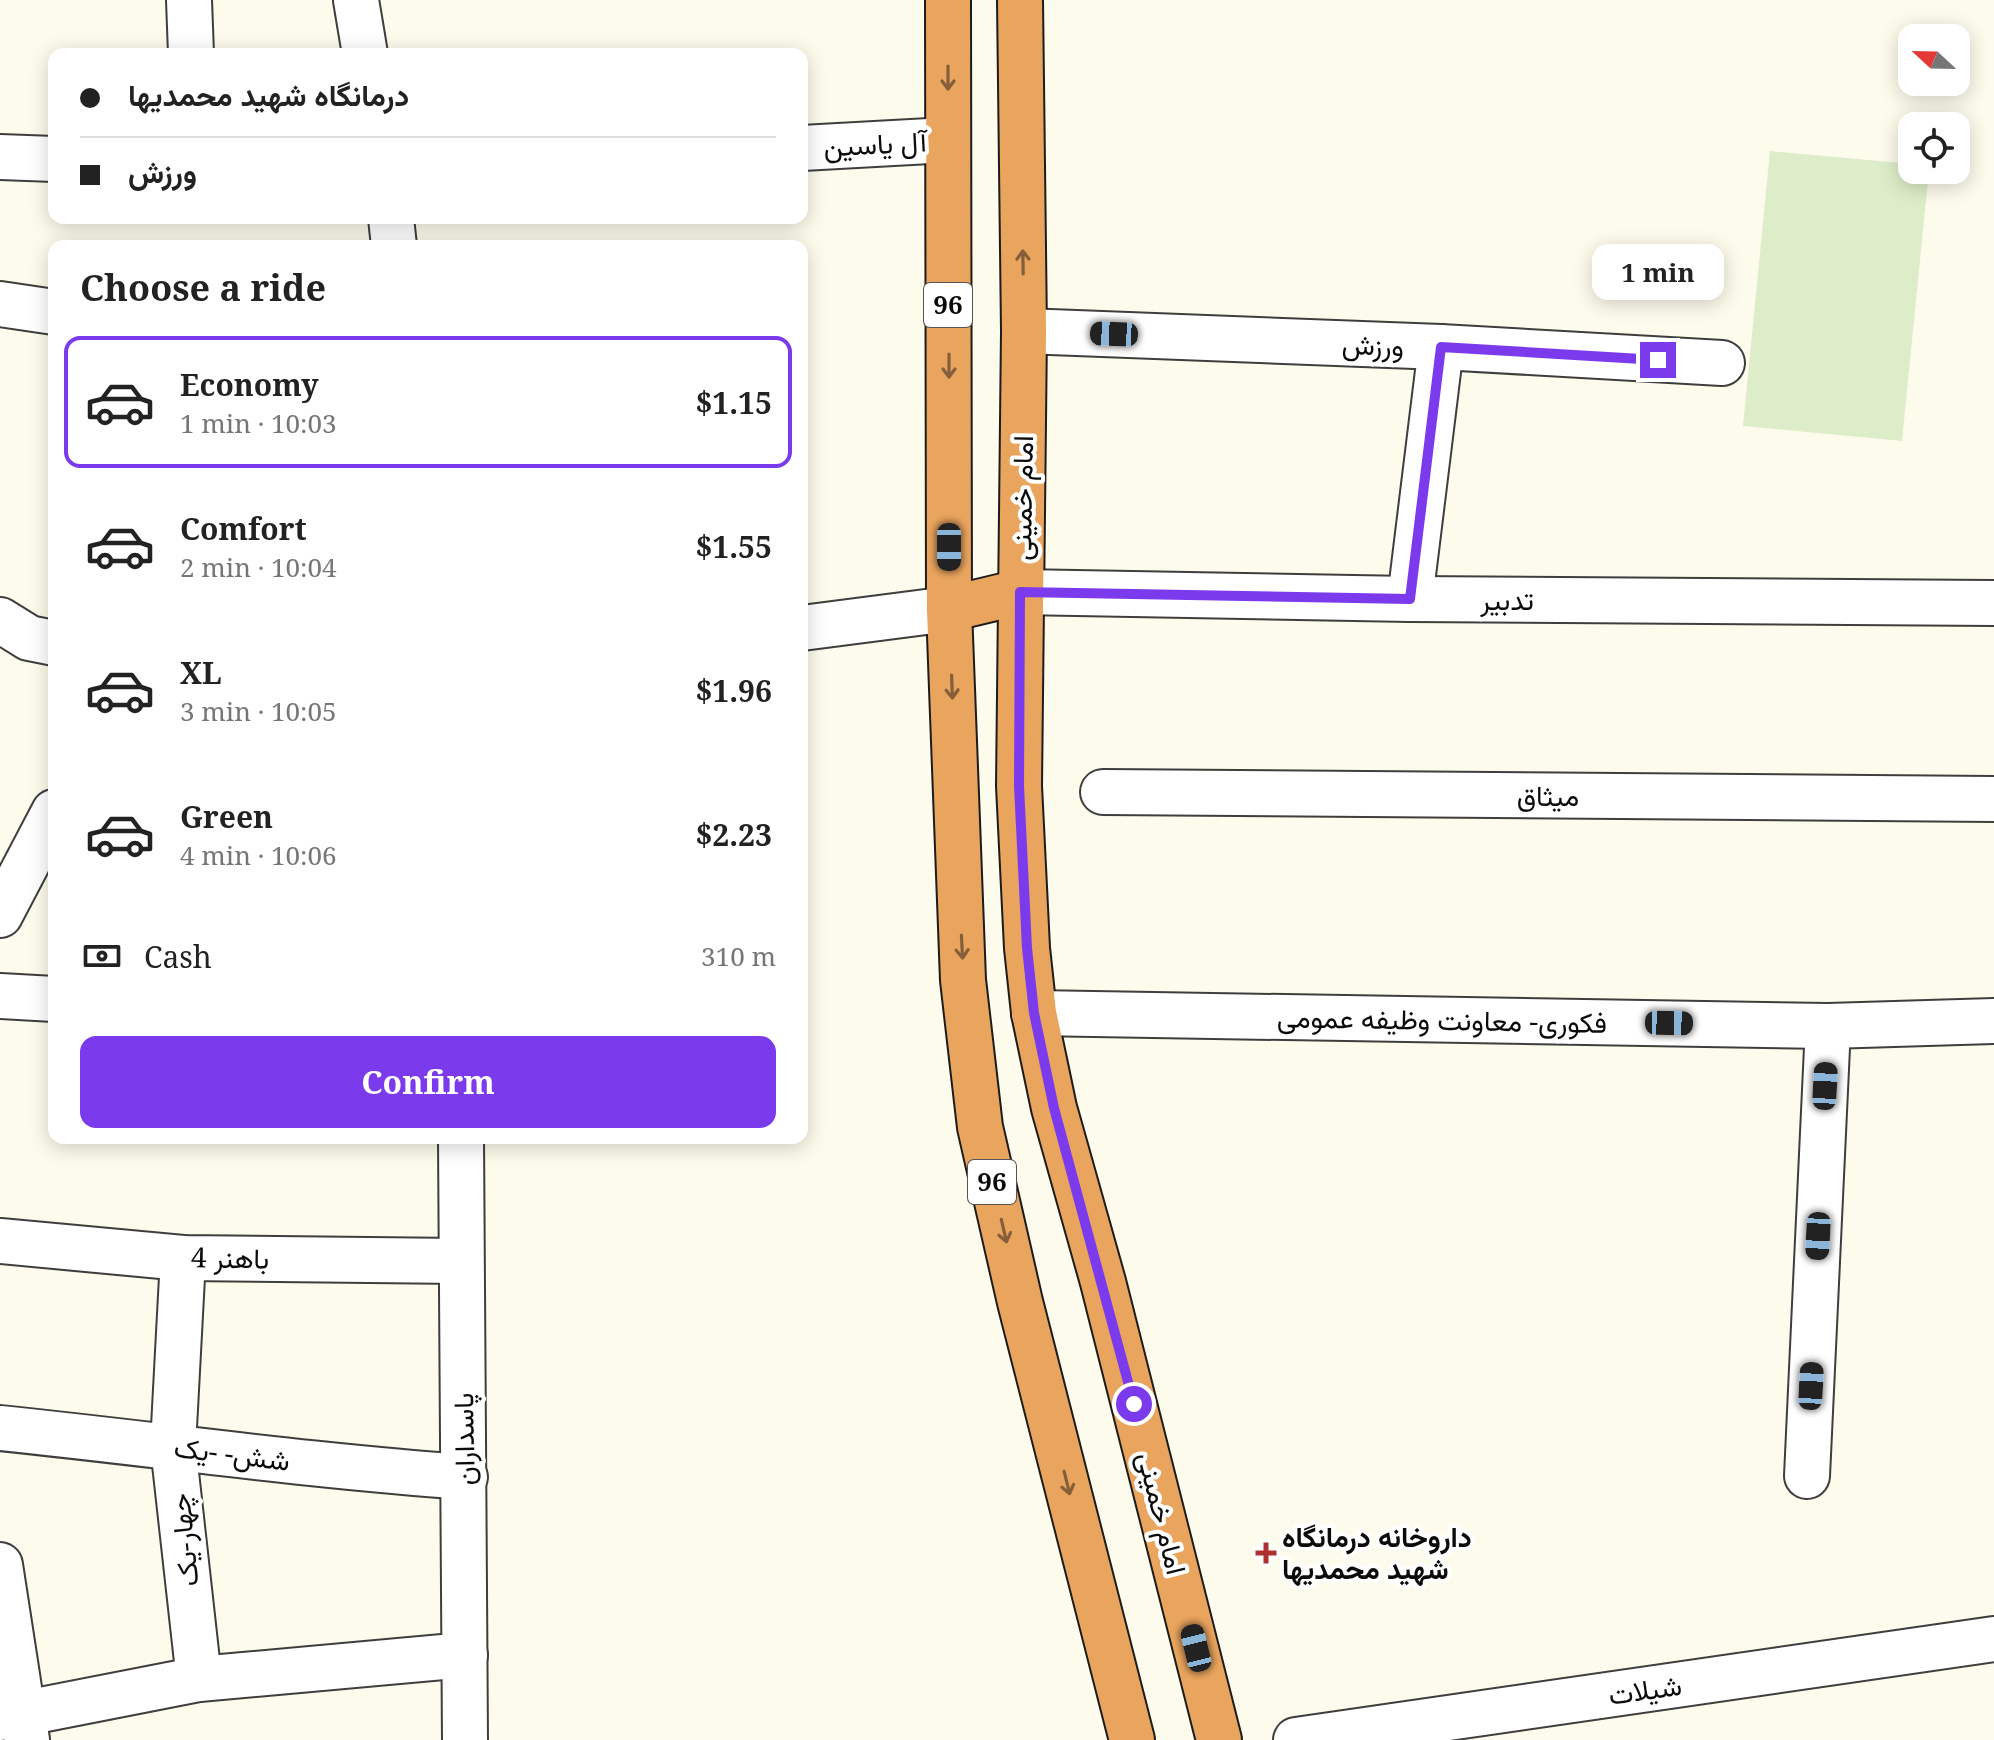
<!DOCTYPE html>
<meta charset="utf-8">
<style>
:root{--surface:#fff;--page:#f6f6f6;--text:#222;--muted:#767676;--line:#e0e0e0;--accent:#7c3aed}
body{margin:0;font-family:"Noto Serif",Vazirmatn,serif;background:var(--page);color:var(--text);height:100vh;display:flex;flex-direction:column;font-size:30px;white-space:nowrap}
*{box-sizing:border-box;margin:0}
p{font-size:26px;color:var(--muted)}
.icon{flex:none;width:44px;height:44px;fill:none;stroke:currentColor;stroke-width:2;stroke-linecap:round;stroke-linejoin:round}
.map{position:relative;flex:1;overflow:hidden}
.panel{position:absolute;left:48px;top:240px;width:760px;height:904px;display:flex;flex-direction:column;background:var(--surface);border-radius:16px;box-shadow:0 4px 20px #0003}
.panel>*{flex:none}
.hud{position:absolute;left:48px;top:48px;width:760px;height:176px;border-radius:16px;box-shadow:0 4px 20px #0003;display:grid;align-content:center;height:176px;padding:0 32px;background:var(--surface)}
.needle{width:52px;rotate:292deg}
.fabs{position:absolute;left:1898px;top:24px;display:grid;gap:16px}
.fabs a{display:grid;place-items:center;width:72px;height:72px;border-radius:16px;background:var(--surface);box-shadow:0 4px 20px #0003;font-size:40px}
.end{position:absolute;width:36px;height:36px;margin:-18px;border:10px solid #7c3aed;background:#fff;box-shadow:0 0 0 4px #fff}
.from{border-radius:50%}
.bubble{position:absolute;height:56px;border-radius:16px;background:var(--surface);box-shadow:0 4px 20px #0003;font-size:26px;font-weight:700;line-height:56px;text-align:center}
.car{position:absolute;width:24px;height:48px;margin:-24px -12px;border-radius:10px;box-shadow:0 0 6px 2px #0007;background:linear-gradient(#222 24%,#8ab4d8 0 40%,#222 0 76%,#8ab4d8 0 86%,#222 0)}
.hud b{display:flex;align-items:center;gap:28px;height:76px;font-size:30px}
.hud b+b{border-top:2px solid var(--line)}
.hud i{width:20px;height:20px;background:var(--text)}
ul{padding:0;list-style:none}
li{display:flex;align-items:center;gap:24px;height:132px;margin:0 16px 12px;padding:0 16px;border:4px solid transparent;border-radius:16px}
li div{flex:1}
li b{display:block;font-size:30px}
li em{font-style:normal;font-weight:700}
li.current{border-color:var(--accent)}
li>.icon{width:72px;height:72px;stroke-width:1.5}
h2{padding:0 32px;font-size:36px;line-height:96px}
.pay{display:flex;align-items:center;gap:20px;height:88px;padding:0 32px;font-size:30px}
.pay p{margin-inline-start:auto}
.button{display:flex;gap:16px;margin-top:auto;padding:16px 32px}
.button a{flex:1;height:92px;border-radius:16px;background:var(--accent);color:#fff;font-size:32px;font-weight:700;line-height:92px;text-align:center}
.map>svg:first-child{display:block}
.pitch{fill:#deedc9}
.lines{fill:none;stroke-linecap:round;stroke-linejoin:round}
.minor-casing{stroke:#3e3e3e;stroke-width:48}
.highway-casing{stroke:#1c1c1c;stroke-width:48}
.minor{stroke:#fff;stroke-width:44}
.highway{stroke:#e9a45e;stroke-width:44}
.oneway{stroke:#855f39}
.route{stroke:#7c3aed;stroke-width:10}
.poi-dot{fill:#af2f2f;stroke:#fff;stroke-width:3}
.labels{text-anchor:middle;stroke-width:8;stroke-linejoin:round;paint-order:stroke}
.shield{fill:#fff;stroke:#545454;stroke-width:2}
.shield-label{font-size:26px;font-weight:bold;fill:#0b0b0b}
.street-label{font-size:28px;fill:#0b0b0b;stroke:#fff}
.poi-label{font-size:28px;font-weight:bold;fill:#0b0b0b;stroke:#fff;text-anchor:start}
</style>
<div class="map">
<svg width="1994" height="1740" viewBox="0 0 1994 1740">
<rect width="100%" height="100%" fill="#fdfbeb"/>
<polygon class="pitch" points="1770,151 1912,164 1912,170 1929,170 1902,441 1743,426"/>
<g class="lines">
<defs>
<g id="minor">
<polyline points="189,0 191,54"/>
<polyline points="356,0 365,54"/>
<polyline points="802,148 948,140"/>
<polyline points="0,157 54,159"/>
<polyline points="391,218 394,246"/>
<polyline points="0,304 54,312"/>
<polyline points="1024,331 1441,347 1722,363"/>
<polyline points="1020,592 1410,599 1994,603"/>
<polyline points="1410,599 1441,347"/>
<polyline points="0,620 29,638 54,643"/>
<polyline points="802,628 949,609"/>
<polyline points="1103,792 1994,799"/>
<polyline points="0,915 54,812"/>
<polyline points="0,996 54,999"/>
<polyline points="1034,1013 1828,1026 1994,1021"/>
<polyline points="461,1138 465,1740"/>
<polyline points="0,1241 183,1258 461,1261"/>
<polyline points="183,1258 173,1446 199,1679"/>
<path d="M0 1428C155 1444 309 1466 465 1477"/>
<polyline points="1807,1476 1828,1026"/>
<polyline points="0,1565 27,1740"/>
<polyline points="0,1718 199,1679 465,1655"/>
<polyline points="1296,1740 1994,1639"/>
</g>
<g id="highway">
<polyline points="948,0 949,609 963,980 980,1127 1020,1302 1132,1740"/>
<polyline points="1020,0 1024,331 1019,786 1027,948 1034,1013 1054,1108 1103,1282 1219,1740"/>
<polyline points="949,609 1020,592"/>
</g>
</defs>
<use href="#minor" class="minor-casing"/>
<use href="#highway" class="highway-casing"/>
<use href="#minor" class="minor"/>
<use href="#highway" class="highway"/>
</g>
<defs><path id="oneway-shaft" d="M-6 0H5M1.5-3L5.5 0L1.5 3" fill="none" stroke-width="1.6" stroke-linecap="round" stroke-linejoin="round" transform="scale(2)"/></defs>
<g class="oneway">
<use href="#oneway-shaft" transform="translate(948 78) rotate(90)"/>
<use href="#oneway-shaft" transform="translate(1023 262) rotate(-91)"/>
<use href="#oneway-shaft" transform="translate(949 366) rotate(90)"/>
<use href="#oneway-shaft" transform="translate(952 687) rotate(88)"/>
<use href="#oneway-shaft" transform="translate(962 947) rotate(87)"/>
<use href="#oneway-shaft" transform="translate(1004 1231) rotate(77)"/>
<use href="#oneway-shaft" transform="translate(1067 1483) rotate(76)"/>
</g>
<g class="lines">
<polyline class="route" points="1134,1404 1054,1108 1034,1013 1027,948 1019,786 1020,592 1410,599 1441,347 1658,360"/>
</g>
<path class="poi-dot" d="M1262 1541h8v8h8v8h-8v8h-8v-8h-8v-8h8z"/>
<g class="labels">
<g class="shield">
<rect x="924" y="283" width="48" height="44" rx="6"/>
<rect x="968" y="1160" width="48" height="44" rx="6"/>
</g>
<g class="shield-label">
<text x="948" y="314">96</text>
<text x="992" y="1191">96</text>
</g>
<g class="street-label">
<text transform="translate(875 144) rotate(-3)" y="10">آل یاسین</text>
<text transform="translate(1373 345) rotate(2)" y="10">ورزش</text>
<text transform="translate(1022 498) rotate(-89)" y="10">امام خمینی</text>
<text x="1507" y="610">تدبیر</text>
<text x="1548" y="806">میثاق</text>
<text transform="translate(1442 1020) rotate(1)" y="10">فکوری- معاونت وظیفه عمومی</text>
<text transform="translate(230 1258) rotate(1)" y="10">باهنر 4</text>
<text transform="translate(464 1439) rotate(-91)" y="10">پاسداران</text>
<text transform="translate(232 1454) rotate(7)" y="10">شش- -یک</text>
<text transform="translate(1162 1513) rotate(76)" y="10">امام خمینی</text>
<text transform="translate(184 1540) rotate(-96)" y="10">چهار-یک</text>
<text transform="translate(1645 1690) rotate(-8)" y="10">شیلات</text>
</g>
<g class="poi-label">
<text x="1282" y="1547">داروخانه درمانگاه<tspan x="1282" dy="32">شهید محمدیها</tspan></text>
</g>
</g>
</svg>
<div class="fabs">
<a><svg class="needle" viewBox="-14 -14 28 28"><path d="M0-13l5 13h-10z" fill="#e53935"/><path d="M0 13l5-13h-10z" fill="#767676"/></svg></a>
<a><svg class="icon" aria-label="locate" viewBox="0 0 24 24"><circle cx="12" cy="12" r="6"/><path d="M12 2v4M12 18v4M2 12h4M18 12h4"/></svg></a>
</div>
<i class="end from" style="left:1134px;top:1404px"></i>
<i class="end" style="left:1658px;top:360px"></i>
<div class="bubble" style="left:1592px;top:244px;width:132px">1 min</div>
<i class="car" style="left:1114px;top:334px;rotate:272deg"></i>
<i class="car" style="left:949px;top:547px;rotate:180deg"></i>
<i class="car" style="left:1669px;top:1023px;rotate:91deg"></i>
<i class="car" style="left:1825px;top:1086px;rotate:3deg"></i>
<i class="car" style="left:1818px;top:1236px;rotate:183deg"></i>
<i class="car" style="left:1811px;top:1386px;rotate:3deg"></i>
<i class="car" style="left:1196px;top:1648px;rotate:346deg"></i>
<div class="hud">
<b><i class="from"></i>درمانگاه شهید محمدیها</b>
<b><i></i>ورزش</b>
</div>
<section class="panel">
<h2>Choose a ride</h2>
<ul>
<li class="current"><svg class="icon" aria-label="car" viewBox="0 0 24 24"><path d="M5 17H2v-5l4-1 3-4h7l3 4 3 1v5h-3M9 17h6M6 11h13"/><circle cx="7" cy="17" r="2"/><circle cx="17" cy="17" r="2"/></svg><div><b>Economy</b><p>1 min · 10:03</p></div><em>$1.15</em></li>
<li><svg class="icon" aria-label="car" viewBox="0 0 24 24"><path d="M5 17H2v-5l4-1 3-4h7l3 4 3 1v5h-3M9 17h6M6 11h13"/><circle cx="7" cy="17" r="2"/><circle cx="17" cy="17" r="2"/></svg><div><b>Comfort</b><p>2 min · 10:04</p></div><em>$1.55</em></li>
<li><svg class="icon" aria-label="car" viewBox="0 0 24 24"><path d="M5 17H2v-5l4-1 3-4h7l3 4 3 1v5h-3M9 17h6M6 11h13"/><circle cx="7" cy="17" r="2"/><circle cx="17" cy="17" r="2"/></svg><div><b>XL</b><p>3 min · 10:05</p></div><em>$1.96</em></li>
<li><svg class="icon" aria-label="car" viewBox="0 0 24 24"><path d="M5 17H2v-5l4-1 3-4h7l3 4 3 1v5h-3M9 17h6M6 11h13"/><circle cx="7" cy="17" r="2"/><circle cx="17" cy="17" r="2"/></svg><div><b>Green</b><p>4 min · 10:06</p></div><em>$2.23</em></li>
</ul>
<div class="pay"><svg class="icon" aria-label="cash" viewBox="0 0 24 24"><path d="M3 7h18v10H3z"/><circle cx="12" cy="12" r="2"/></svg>Cash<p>310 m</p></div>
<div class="button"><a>Confirm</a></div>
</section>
</div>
